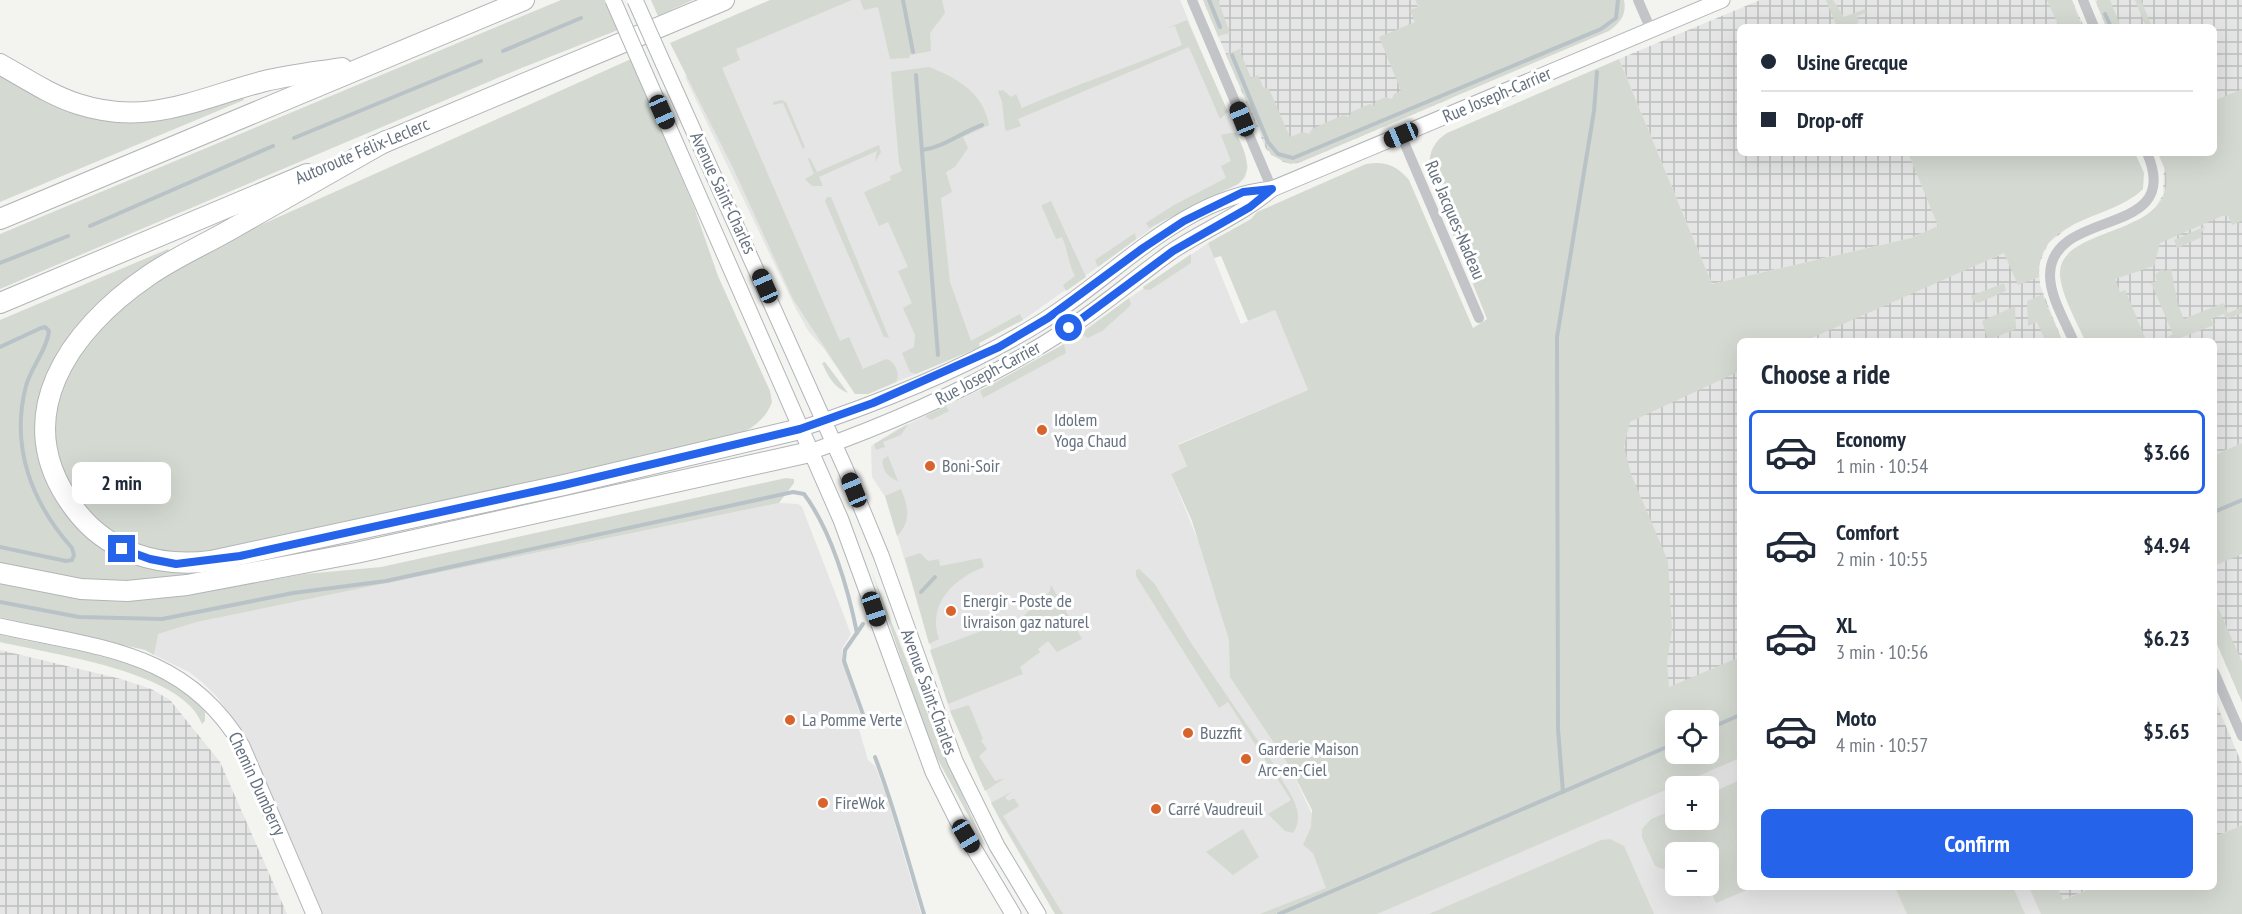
<!DOCTYPE html>
<meta charset="utf-8">
<style>
:root{--surface:#fff;--page:#f6f6f7;--text:#1f2937;--muted:#747a83;--line:#e0e1e3;--accent:#2563eb}
body{margin:0;font-family:"PT Sans Narrow",sans-serif;background:var(--page);color:var(--text);height:100vh;display:flex;flex-direction:column;font-size:22px;white-space:nowrap}
*{box-sizing:border-box;margin:0}
p{font-size:20px;color:var(--muted)}
.icon{flex:none;width:33px;height:33px;fill:none;stroke:currentColor;stroke-width:2;stroke-linecap:round;stroke-linejoin:round}
.map{position:relative;flex:1;overflow:hidden}
.drawer{position:absolute;left:1737px;top:338px;width:480px;height:552px;display:flex;flex-direction:column;background:var(--surface);border-radius:9px;box-shadow:0 6px 24px #0002}
.drawer>*{flex:none}
.guide{position:absolute;left:1737px;top:24px;width:480px;height:132px;border-radius:9px;box-shadow:0 6px 24px #0002;display:grid;align-content:center;height:132px;padding:0 24px;background:var(--surface)}
.fabs{position:absolute;left:1665px;top:710px;display:grid;gap:12px}
.fabs a{display:grid;place-items:center;width:54px;height:54px;border-radius:9px;background:var(--surface);box-shadow:0 6px 24px #0002;font-size:30px}
.end{position:absolute;width:27px;height:27px;margin:-14px;border:8px solid #2563eb;background:#fff;box-shadow:0 0 0 3px #fff}
.from{border-radius:50%}
.bubble{position:absolute;height:42px;border-radius:9px;background:var(--surface);box-shadow:0 6px 24px #0002;font-size:20px;font-weight:600;line-height:42px;text-align:center}
.car{position:absolute;width:18px;height:36px;margin:-18px -9px;border-radius:8px;box-shadow:0 0 4px 2px #0007;background:linear-gradient(#222 24%,#8ab4d8 0 40%,#222 0 76%,#8ab4d8 0 86%,#222 0)}
.guide b{display:flex;align-items:center;gap:21px;height:57px;font-size:22px}
.guide b+b{border-top:2px solid var(--line)}
.guide i{width:15px;height:15px;background:var(--text)}
ul{padding:0;list-style:none}
li{display:flex;align-items:center;gap:18px;height:84px;margin:0 12px 9px;padding:0 12px;border:3px solid transparent;border-radius:9px}
li div{flex:1}
li b{display:block;font-size:22px}
li em{font-style:normal;font-weight:600}
li.selected{border-color:var(--accent)}
li>.icon{width:54px;height:54px;stroke-width:1.5}
h2{padding:0 24px;font-size:27px;line-height:72px}
.action{display:flex;gap:12px;margin-top:auto;padding:12px 24px}
.action a{flex:1;height:69px;border-radius:9px;background:var(--accent);color:#fff;font-size:24px;font-weight:600;line-height:69px;text-align:center}
.map>svg:first-child{display:block}
.built{fill:#e4e5e4;fill-rule:evenodd}
.industrial{fill:url(#industrial-grid)}
.grass{fill:#d4dad1;fill-rule:evenodd}
.lines{fill:none;stroke-linecap:round;stroke-linejoin:round}
.stream{stroke:#b9c2c7;stroke-width:4}
.secondary-casing{stroke:#b2b6ba;stroke-width:17}
.highway-casing{stroke:#b2b5b8;stroke-width:22}
.street{stroke:#c2c4c8;stroke-width:10}
.secondary{stroke:#fff;stroke-width:15}
.highway{stroke:#fff;stroke-width:20}
.secondary-bridge-casing{stroke:#b2b6ba;stroke-width:17;stroke-linecap:butt}
.secondary-bridge{stroke:#fff;stroke-width:15}
.route{stroke:#2563eb;stroke-width:8}
.poi-dot{fill:#d7642c;stroke:#fff;stroke-width:2}
.labels{text-anchor:middle;stroke-width:6;stroke-linejoin:round;paint-order:stroke}
.street-label{font-size:18px;fill:#65717f;stroke:#fff}
.poi-label{font-size:18px;fill:#65717f;stroke:#fff;text-anchor:start}
</style>
<div class="map">
<svg width="2242" height="914" viewBox="0 0 2242 914">
<defs>
<pattern id="industrial-grid" width="8" height="8" patternUnits="userSpaceOnUse" patternTransform="scale(1.5)"><rect width="8" height="8" fill="#e4e5e4"/><path d="M0 4h8M4 0v8" fill="none" stroke="#bcbebe"/></pattern>
</defs>
<rect width="100%" height="100%" fill="#f3f4f0"/>
<g class="built">
<polygon points="845,0 1180,0 1241,147 1248,167 1245,178 1238,184 1168,217 1026,318 979,343 980,347 868,394 855,394 824,349 809,332 796,309 685,77 688,75 683,67"/>
<polygon points="1208,243 1241,324 1275,310 1308,390 1178,444 1187,466 1171,474 1290,767 1343,881 1266,914 1055,914 998,817 950,711 886,498 872,477 871,446 898,429 1005,378 1064,344"/>
<polygon points="779,503 798,504 802,507 851,634 842,649 842,659 863,724 858,726 868,760 875,766 886,794 921,914 322,914 254,756 238,726 218,698 203,683 189,672 154,655 157,634 197,622"/>
<path d="M1740 735V886L2057 887 2068 914H1326L1698 753H1708L1709 749ZM1676 786H1708V819H1676ZM1676 852H1708V885H1676Z"/>
</g>
<g class="industrial">
<polygon points="1203,0 1415,0 1454,97 1303,161 1295,164 1283,162 1266,149"/>
<polygon points="1760,0 2072,0 2084,27 1740,27 1740,153 1908,153 1939,226 1911,238 1712,284 1619,59"/>
<polygon points="2095,0 2242,0 2242,443 2214,455 2214,340 2085,340 2060,276 2062,262 2071,251 2142,218 2154,209 2163,195 2164,168 2214,153 2214,27 2106,27"/>
<polygon points="2075,223 2048,243 2039,265 2040,285 2062,340 1799,340"/>
<polygon points="1740,366 1740,694 1676,720 1566,441"/>
<polygon points="2242,538 2242,702 2214,637 2214,550"/>
<polygon points="0,650 121,679 151,689 170,700 220,762 287,914 0,914"/>
<polygon points="2214,698 2242,764 2242,825 2214,837"/>
<polygon points="2057,887 2094,887 2062,900"/>
</g>
<g class="grass">
<polygon points="561,0 605,0 618,30 519,69 0,289 0,234"/>
<polygon points="651,0 693,0 658,16"/>
<path d="M770 0H852L736 49 740 60 722 68 840 341 849 337 863 369 886 359C895 361 901 375 896 382L868 394H855L793 299 734 170 670 43Z"/>
<polygon points="860,0 942,0 945,13 930,33 931,51 910,55 909,58 890,59 878,7 864,10"/>
<polygon points="1203,0 1218,0 1230,33 1218,36"/>
<path d="M1415 0H1624C1627 15 1620 23 1609 31L1303 161 1290 164 1271 155 1226 55 1228 54 1244 47 1240 51 1251 78 1258 75 1263 87 1269 89 1290 137 1303 132 1309 134 1312 129 1343 115 1349 117 1351 112 1370 104 1375 106 1376 101 1386 97 1392 99 1394 94 1401 91 1379 37 1415 22 1410 10 1418 7Z"/>
<polygon points="1826,0 1833,0 1844,17 1865,9 1866,13 1857,16 1859,22 1852,27 1837,27"/>
<polygon points="2047,0 2072,0 2082,27 2059,27"/>
<polygon points="2098,0 2110,0 2121,27 2106,27 2096,2"/>
<polygon points="2135,0 2141,0 2152,27 2146,27"/>
<path d="M1187 20 1228 112 1220 119 1189 47 1018 119 1021 126 1007 131 1005 129 1002 102 998 91 1003 90 1011 97 1016 94 1022 108C1075 85 1129 67 1182 45L1175 26 1167 28Z"/>
<path d="M631 59 694 207 718 276 770 391 772 402C759 438 712 442 680 451L199 555 137 549 96 522 66 483 55 438 54 414 69 365 101 325 153 282 243 233Z"/>
<path d="M1619 59 1712 284 1911 238 1938 226 1908 153H2135L2144 173 2143 189C2111 221 2036 217 2039 277L2018 285 2004 253 1807 340H1740V371L1630 422 1624 447 1631 474 1668 561 1672 630 1667 662 1669 687 1740 657V758L1377 914H1260L1326 888 1313 853 1303 845 1311 827 1312 810 1290 767 1230 677 1229 640 1192 521 1171 474 1187 466 1178 445 1308 390 1275 310 1248 321 1221 256 1214 258 1208 243 1251 219 1257 212 1366 164C1385 161 1396 165 1409 180L1473 328 1487 319 1433 185C1427 163 1427 146 1447 133ZM1676 720H1708V753H1676Z"/>
<path d="M929 67C958 78 984 94 989 125L963 137 968 148 955 167 946 172 952 192 941 198 950 282 971 341 1020 314 1023 320 979 343 980 347 916 374 910 372 902 353 914 347 915 335 903 308 912 303 898 271 908 267 888 222 879 226 864 192 891 180 890 176 902 171 899 163 891 72Z"/>
<polygon points="0,72 70,109 242,94 244,100 0,202"/>
<path d="M2242 89V221L2232 225 2228 216H2222L2160 243 2154 266 2115 279 2120 292 2125 290 2146 340H2085C2077 323 2059 290 2060 272 2063 224 2174 238 2166 174 2165 168 2160 159 2158 153H2214V101Z"/>
<polygon points="781,100 786,102 805,147 803,149 783,103 773,105 773,102"/>
<path d="M1229 133H1236C1244 149 1255 171 1238 184L1149 228 1146 223 1174 205 1226 178 1221 166 1231 161 1221 135Z"/>
<polygon points="879,145 881,152 875,162 877,151 819,177 823,186 812,186 805,179 814,174 808,159 810,158 817,172"/>
<polygon points="827,197 831,197 889,338 884,337 825,201"/>
<path d="M1051 201 1086 277 1066 291 1063 285 1075 276C1068 264 1068 250 1062 237L1056 239 1042 207V205Z"/>
<polygon points="2206,226 2201,233 2202,237 2177,248 2174,240"/>
<polygon points="1135,233 1136,239 1098,267 1095,260"/>
<polygon points="168,249 171,253 73,334 43,468 56,498 72,522 93,542 115,556 143,566 167,571 354,540 281,562 138,583 80,581 0,564 0,320"/>
<polygon points="1191,254 1191,263 1150,290 1144,289 1143,287"/>
<polygon points="2162,269 2164,271 2171,269 2178,305 2184,319 2223,303 2228,313 2242,307 2242,313 2227,319 2224,314 2211,319 2214,325 2175,340 2163,340 2173,334 2151,283 2157,281 2155,275"/>
<polygon points="2004,283 2006,291 1978,303 1973,301 1971,296"/>
<polygon points="2043,294 2043,296 2062,340 2045,340 2037,322 2028,326 2027,301"/>
<polygon points="1129,298 1131,304 1129,307 1102,331 1088,338 1081,334"/>
<polygon points="2013,307 2015,307 2016,329 1988,340 1982,321"/>
<polygon points="1064,344 1066,353 983,398 980,391"/>
<path d="M825 362 848 393C834 388 828 376 822 363Z"/>
<polygon points="946,406 949,411 931,420 925,416"/>
<polygon points="908,424 901,435 883,442 885,447 876,450 874,444"/>
<polygon points="2242,443 2242,554 2214,566 2214,455"/>
<path d="M888 456 898 481C888 478 881 469 883 459Z"/>
<polygon points="786,478 794,479 794,483 779,503 197,622 158,634 154,655 145,650 0,617 0,582 45,592 127,600 207,592 305,574 381,567"/>
<path d="M901 489C908 506 912 521 897 536L885 496Z"/>
<path d="M920 553 928 561 939 559 940 566 981 558 984 567C953 579 927 604 939 639L929 644 905 558Z"/>
<path d="M1139 569 1154 583 1193 646 1275 766C1283 788 1309 809 1293 833L1285 831 1268 814 1291 800 1228 702 1219 708 1209 692 1136 576V570Z"/>
<polygon points="871,570 940,745 986,848 931,747"/>
<polygon points="1051,585 1082,639 1057,652 1048,641 1038,649 1040,652 1020,667 1023,674 948,704 930,650 1006,622 1010,629 1050,591"/>
<polygon points="2214,598 2242,662 2242,702 2214,637"/>
<path d="M0 635C61 649 165 659 205 712V721L202 724C183 671 50 654 0 642Z"/>
<polygon points="969,705 983,739 981,741 987,749 979,756 995,781 1005,778 985,791 950,711"/>
<polygon points="1740,780 1740,886 1754,887 1716,903 1711,891 1698,897 1694,885 1708,885 1708,852 1676,852 1675,865 1663,869 1655,866 1642,837 1642,829 1651,819 1675,809 1676,819 1708,819 1709,794"/>
<polygon points="1013,791 1005,797 1008,801 1014,798 1019,806 1003,816 1063,914 1055,914 991,803"/>
<polygon points="2242,825 2242,914 2041,914 2029,887 2057,887 2063,900 2094,887 2214,886 2214,837"/>
<polygon points="1243,829 1259,857 1233,875 1206,852"/>
<polygon points="1610,839 1624,846 1654,914 1429,914 1601,840"/>
<polygon points="1895,887 2013,887 2025,914 1907,914"/>
</g>
<g class="lines">
<g class="stream">
<polyline points="903,0 913,52"/>
<polyline points="1209,0 1220,27"/>
<polyline points="2105,14 2111,27"/>
<polyline points="503,51 581,18"/>
<polyline points="1232,55 1268,142 1278,154 1293,158 1601,29 1616,18 1618,0"/>
<polyline points="916,75 938,355"/>
<polyline points="294,138 481,61"/>
<path d="M922 150C945 147 960 133 982 125"/>
<polyline points="90,226 273,146"/>
<polyline points="0,263 68,236"/>
<path d="M0 347 41 328 45 327 49 331C47 350 31 367 26 386 10 447 32 503 72 548L74 555 72 560 66 561 0 547"/>
<polyline points="2214,512 2242,500"/>
<polyline points="921,592 935,577"/>
<path d="M0 602 79 617 162 619 293 593 386 581 793 492 804 494C831 530 848 588 857 633"/>
<polyline points="863,624 845,650 844,661 866,723"/>
<polyline points="1708,729 1740,715"/>
<path d="M875 757C895 809 908 861 924 914"/>
<polyline points="1563,792 1558,729 1557,337 1594,111 1597,72"/>
<polyline points="1279,914 1676,743"/>
</g>
<defs>
<g id="secondary">
<polyline points="663,63 845,468 881,555 955,761 997,846 1038,914"/>
<polyline points="644,71 841,520 933,772 957,820 1013,914"/>
<path d="M800 429C882 402 965 369 1038 324 1113 279 1179 198 1272 189"/>
<path d="M810 452C900 420 989 380 1069 328 1104 305 1136 277 1171 252 1204 230 1241 215 1272 189L1722 0"/>
<path d="M0 626C98 648 186 651 242 746L314 914"/>
</g>
<g id="highway">
<path d="M0 64C25 78 50 95 78 104 149 127 198 98 265 81 290 75 317 72 342 68"/>
<path d="M386 141C335 170 285 199 235 227 206 244 175 257 148 276 69 330 6 418 74 508 106 552 158 568 211 561L564 485 800 429"/>
<polyline points="373,147 724,0"/>
<polyline points="0,219 524,0"/>
<polyline points="0,303 307,174"/>
<polyline points="0,573 81,589 127,591 187,585 356,553 810,452"/>
</g>
</defs>
<use href="#secondary" class="secondary-casing"/>
<use href="#highway" class="highway-casing"/>
<g class="street">
<polyline points="1192,0 1272,189"/>
<polyline points="1638,0 1651,30"/>
<polyline points="2083,0 2094,27"/>
<polyline points="1401,135 1479,318"/>
<path d="M2073 340C2065 321 2050 297 2050 275 2051 206 2185 240 2147 153"/>
<polyline points="2214,672 2242,736"/>
</g>
<use href="#secondary" class="secondary"/>
<use href="#highway" class="highway"/>
<defs>
<g id="secondary-bridge">
<polyline points="613,0 644,71"/>
<polyline points="635,0 663,63"/>
</g>
</defs>
<use href="#secondary-bridge" class="secondary-bridge-casing"/>
<use href="#secondary-bridge" class="secondary-bridge"/>
</g>
<g class="lines">
<polyline class="route" points="122,549 150,559 176,564 240,556 564,485 800,429 873,403 999,347 1048,318 1143,248 1184,221 1243,192 1272,189 1250,207 1173,251 1069,328"/>
</g>
<g class="poi-dot">
<circle cx="1042" cy="430" r="6"/>
<circle cx="930" cy="466" r="6"/>
<circle cx="951" cy="611" r="6"/>
<circle cx="790" cy="720" r="6"/>
<circle cx="1188" cy="733" r="6"/>
<circle cx="1246" cy="759" r="6"/>
<circle cx="823" cy="803" r="6"/>
<circle cx="1156" cy="809" r="6"/>
</g>
<g class="labels">
<g class="street-label">
<text transform="translate(1497 95) rotate(-23)" y="6">Rue Joseph-Carrier</text>
<text transform="translate(362 151) rotate(-23)" y="6">Autoroute Félix-Leclerc</text>
<text transform="translate(723 193) rotate(65)" y="6">Avenue Saint-Charles</text>
<text transform="translate(1455 220) rotate(67)" y="6">Rue Jacques-Nadeau</text>
<text transform="translate(988 373) rotate(-28)" y="6">Rue Joseph-Carrier</text>
<text transform="translate(929 692) rotate(70)" y="6">Avenue Saint-Charles</text>
<text transform="translate(257 784) rotate(65)" y="6">Chemin Dumberry</text>
</g>
<g class="poi-label">
<text x="1054" y="426">Idolem<tspan x="1054" dy="21">Yoga Chaud</tspan></text>
<text x="942" y="472">Boni-Soir</text>
<text x="963" y="607">Energir - Poste de<tspan x="963" dy="21">livraison gaz naturel</tspan></text>
<text x="802" y="726">La Pomme Verte</text>
<text x="1200" y="739">Buzzfit</text>
<text x="1258" y="755">Garderie Maison<tspan x="1258" dy="21">Arc-en-Ciel</tspan></text>
<text x="835" y="809">FireWok</text>
<text x="1168" y="815">Carré Vaudreuil</text>
</g>
</g>
</svg>
<div class="fabs">
<a><svg class="icon" aria-label="locate" viewBox="0 0 24 24"><circle cx="12" cy="12" r="6"/><path d="M12 2v4M12 18v4M2 12h4M18 12h4"/></svg></a>
<a>+</a>
<a>−</a>
</div>
<i class="end from" style="left:1069px;top:328px"></i>
<i class="end" style="left:122px;top:549px"></i>
<div class="bubble" style="left:72px;top:462px;width:99px">2 min</div>
<i class="car" style="left:662px;top:112px;rotate:156deg"></i>
<i class="car" style="left:1242px;top:119px;rotate:338deg"></i>
<i class="car" style="left:1401px;top:135px;rotate:247deg"></i>
<i class="car" style="left:765px;top:286px;rotate:336deg"></i>
<i class="car" style="left:854px;top:490px;rotate:338deg"></i>
<i class="car" style="left:874px;top:609px;rotate:161deg"></i>
<i class="car" style="left:966px;top:836px;rotate:149deg"></i>
<div class="guide">
<b><i class="from"></i>Usine Grecque</b>
<b><i></i>Drop-off</b>
</div>
<section class="drawer">
<h2>Choose a ride</h2>
<ul>
<li class="selected"><svg class="icon" aria-label="car" viewBox="0 0 24 24"><path d="M5 17H2v-5l4-1 3-4h7l3 4 3 1v5h-3M9 17h6M6 11h13"/><circle cx="7" cy="17" r="2"/><circle cx="17" cy="17" r="2"/></svg><div><b>Economy</b><p>1 min · 10:54</p></div><em>$3.66</em></li>
<li><svg class="icon" aria-label="car" viewBox="0 0 24 24"><path d="M5 17H2v-5l4-1 3-4h7l3 4 3 1v5h-3M9 17h6M6 11h13"/><circle cx="7" cy="17" r="2"/><circle cx="17" cy="17" r="2"/></svg><div><b>Comfort</b><p>2 min · 10:55</p></div><em>$4.94</em></li>
<li><svg class="icon" aria-label="car" viewBox="0 0 24 24"><path d="M5 17H2v-5l4-1 3-4h7l3 4 3 1v5h-3M9 17h6M6 11h13"/><circle cx="7" cy="17" r="2"/><circle cx="17" cy="17" r="2"/></svg><div><b>XL</b><p>3 min · 10:56</p></div><em>$6.23</em></li>
<li><svg class="icon" aria-label="car" viewBox="0 0 24 24"><path d="M5 17H2v-5l4-1 3-4h7l3 4 3 1v5h-3M9 17h6M6 11h13"/><circle cx="7" cy="17" r="2"/><circle cx="17" cy="17" r="2"/></svg><div><b>Moto</b><p>4 min · 10:57</p></div><em>$5.65</em></li>
</ul>
<div class="action"><a>Confirm</a></div>
</section>
</div>
